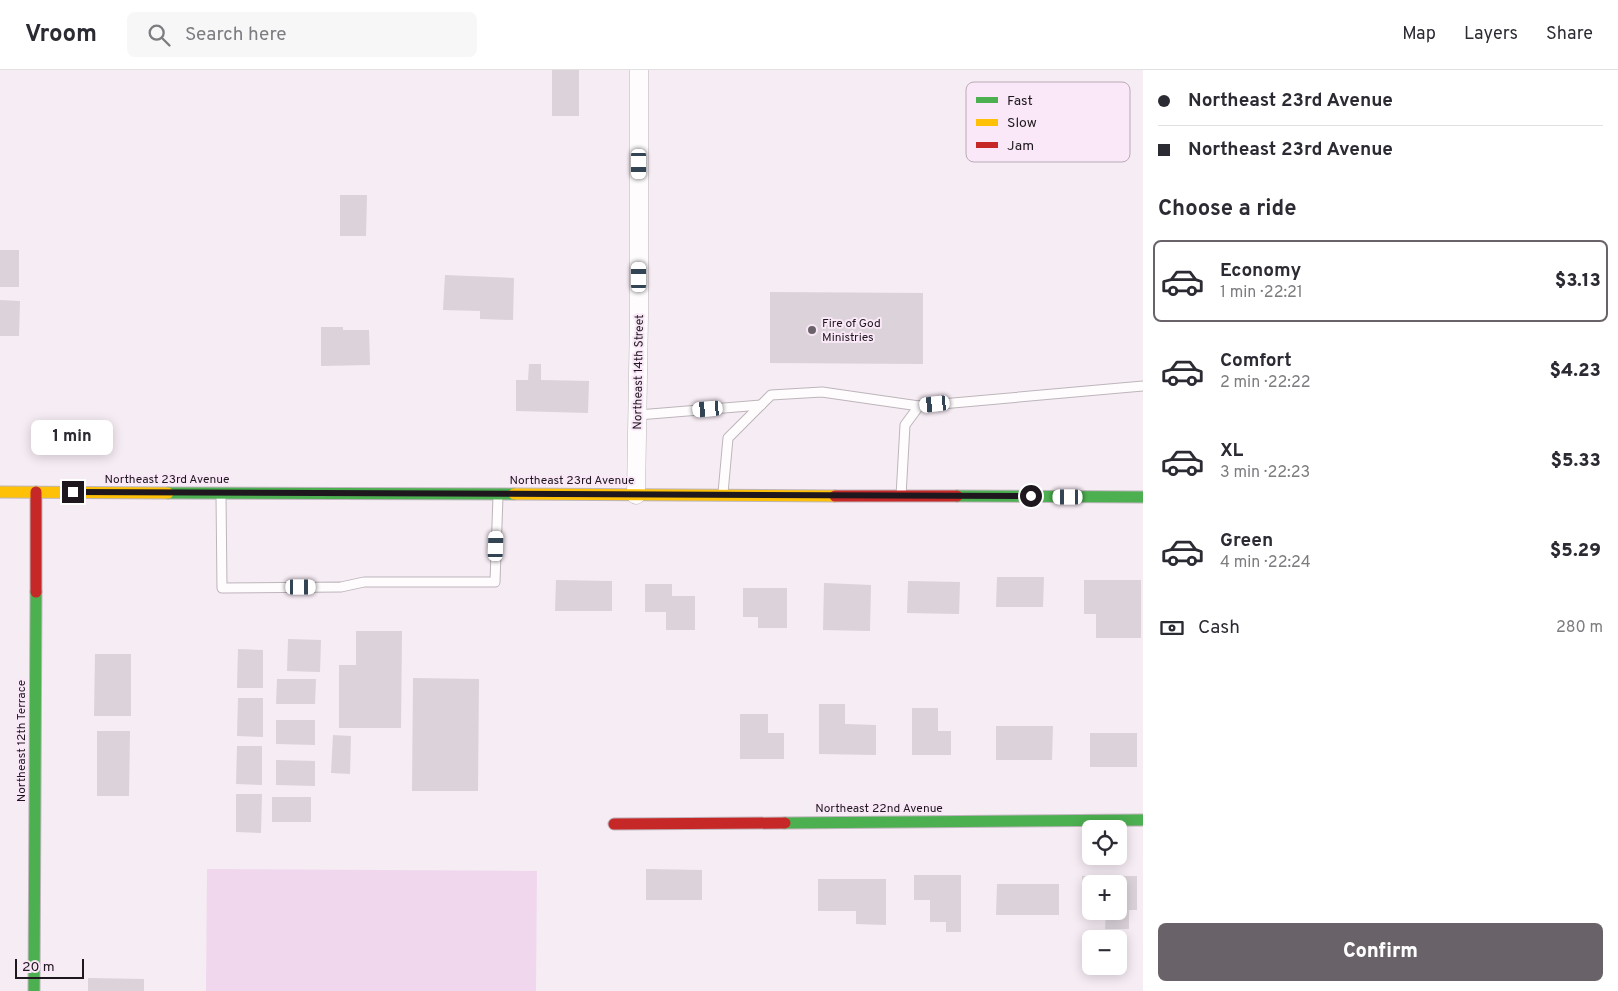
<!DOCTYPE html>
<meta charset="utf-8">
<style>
:root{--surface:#fff;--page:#f7f7f7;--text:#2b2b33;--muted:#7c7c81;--line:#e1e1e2;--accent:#6a6269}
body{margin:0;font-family:Overpass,sans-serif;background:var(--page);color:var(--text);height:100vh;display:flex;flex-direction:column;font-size:19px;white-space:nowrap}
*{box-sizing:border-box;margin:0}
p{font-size:16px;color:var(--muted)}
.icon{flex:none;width:28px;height:28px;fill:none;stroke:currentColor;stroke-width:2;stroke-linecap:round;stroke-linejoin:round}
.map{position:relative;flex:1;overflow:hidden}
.details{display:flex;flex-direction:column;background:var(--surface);width:475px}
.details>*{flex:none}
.hud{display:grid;align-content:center;height:110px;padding:0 15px;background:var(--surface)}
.controls{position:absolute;left:1082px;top:750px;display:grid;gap:10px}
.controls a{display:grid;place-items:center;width:45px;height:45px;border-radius:8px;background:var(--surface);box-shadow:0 2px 12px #0003;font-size:25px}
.scale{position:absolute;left:15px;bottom:12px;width:69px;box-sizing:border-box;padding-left:5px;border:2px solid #1e181e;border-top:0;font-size:14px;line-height:18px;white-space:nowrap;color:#1e181e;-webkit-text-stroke:4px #fae8f8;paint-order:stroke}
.end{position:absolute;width:22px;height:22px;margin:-11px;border:6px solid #1e181e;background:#fff;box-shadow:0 0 0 2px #fff}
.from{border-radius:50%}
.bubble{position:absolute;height:35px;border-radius:8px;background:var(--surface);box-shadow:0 2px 12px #0003;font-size:16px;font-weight:800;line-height:35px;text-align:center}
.car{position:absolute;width:15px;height:30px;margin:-15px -8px;border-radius:6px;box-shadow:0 0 4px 1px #0007;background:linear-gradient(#fff 24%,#345 0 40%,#fff 0 76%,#345 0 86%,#fff 0)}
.hud b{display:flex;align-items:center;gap:18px;height:48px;font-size:19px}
.hud b+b{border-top:1px solid var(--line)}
.hud i{width:12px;height:12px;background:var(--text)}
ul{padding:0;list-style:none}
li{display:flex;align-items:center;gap:15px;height:82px;margin:0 10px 8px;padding:0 5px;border:2px solid transparent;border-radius:8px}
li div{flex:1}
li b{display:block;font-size:19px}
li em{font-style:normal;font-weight:800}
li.active{border-color:var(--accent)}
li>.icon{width:45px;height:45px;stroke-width:1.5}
h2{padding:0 15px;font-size:22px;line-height:60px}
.pay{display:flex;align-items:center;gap:12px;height:55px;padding:0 15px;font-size:19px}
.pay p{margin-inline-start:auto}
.button{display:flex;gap:10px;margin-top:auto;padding:10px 15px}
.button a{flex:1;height:58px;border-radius:8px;background:var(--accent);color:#fff;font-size:20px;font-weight:800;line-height:58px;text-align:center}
header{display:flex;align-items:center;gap:30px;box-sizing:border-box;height:70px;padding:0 25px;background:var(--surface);border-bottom:1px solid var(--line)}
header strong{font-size:24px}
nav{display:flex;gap:28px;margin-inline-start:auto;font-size:18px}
.search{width:350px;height:45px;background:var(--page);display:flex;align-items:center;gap:12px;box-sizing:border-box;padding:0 18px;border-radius:8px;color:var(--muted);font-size:19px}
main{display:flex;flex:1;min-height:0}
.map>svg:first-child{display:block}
.green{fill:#f0d7ed}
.building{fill:#dbd3d9}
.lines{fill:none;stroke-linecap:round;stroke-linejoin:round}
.lane-casing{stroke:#bdb5bb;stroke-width:11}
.street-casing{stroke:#bdb5bb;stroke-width:19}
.fast-casing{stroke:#bdb5bb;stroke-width:13}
.slow-casing{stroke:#bdb5bb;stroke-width:13}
.jam-casing{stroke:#bdb5bb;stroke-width:13}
.lane{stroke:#fefcfd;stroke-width:9}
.street{stroke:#fefcfd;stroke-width:18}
.fast{stroke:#4caf50;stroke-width:11}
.slow{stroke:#ffc107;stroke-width:11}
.jam{stroke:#c62828;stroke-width:11}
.route{stroke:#1e181e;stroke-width:6}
.poi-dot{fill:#6a6269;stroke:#fae8f8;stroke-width:2}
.labels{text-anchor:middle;stroke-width:4;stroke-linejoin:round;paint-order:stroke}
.poi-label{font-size:12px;fill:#1e181e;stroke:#fae8f8;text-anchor:start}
.street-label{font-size:12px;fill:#1e181e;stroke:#fae8f8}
.key{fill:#fae8f8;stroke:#b8aab7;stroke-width:1}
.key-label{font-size:14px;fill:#1e181e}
</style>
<header>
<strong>Vroom</strong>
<div class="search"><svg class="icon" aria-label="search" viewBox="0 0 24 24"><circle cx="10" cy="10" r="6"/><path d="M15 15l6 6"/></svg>Search here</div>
<nav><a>Map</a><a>Layers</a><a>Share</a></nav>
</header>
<main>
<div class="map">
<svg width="1143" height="921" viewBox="0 0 1143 921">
<rect width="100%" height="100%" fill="#f6ecf4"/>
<polygon class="green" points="207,799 537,801 536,921 206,921"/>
<g class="building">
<rect x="552" y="0" width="27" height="46"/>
<polygon points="340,125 367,125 366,166 340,166"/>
<rect x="0" y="180" width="19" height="37"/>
<polygon points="445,205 514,208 513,250 480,249 480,241 443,240"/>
<polygon points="770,222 923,223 923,294 770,293"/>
<polygon points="0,230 20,231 19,266 0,266"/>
<polygon points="321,257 343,257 343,260 369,260 370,295 321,296"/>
<polygon points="529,294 541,294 541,310 589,311 588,343 516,341 516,310 528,310"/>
<polygon points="997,507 1044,507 1043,537 996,537"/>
<polygon points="556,510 612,511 612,541 555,541"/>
<polygon points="1084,510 1141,510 1141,568 1096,568 1096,544 1084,544"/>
<polygon points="908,511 960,512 959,544 907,543"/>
<polygon points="824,513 871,515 870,561 823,560"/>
<polygon points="645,514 672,514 672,526 695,526 695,560 666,560 666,542 645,542"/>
<polygon points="743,518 787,518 787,558 758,558 758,547 743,547"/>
<polygon points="356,561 402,561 401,658 339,658 339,595 356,595"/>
<polygon points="288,569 321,570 320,602 287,601"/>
<polygon points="238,579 263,580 263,618 237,618"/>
<polygon points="95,584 131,584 131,646 94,646"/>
<polygon points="413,608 479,609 478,721 412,721"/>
<polygon points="277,609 316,609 315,634 276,634"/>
<polygon points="238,628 263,628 263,667 237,666"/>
<polygon points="819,634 845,634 845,654 876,655 876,685 819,684"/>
<polygon points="912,638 938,638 938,661 951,661 951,685 912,685"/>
<polygon points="740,644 768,644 768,663 784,663 784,689 740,689"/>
<polygon points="276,650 315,650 315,675 276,674"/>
<polygon points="996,656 1053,656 1052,690 996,690"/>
<polygon points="97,661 130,661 129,726 97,726"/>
<rect x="1090" y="663" width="47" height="34"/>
<polygon points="333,665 351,666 350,704 331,703"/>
<polygon points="237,676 262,676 262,715 236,714"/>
<polygon points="276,690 315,691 315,716 276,715"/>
<polygon points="236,724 262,724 261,763 236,762"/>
<rect x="272" y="727" width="39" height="25"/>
<polygon points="646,799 702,800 702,830 646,830"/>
<polygon points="914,805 961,805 961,862 946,862 946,852 930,852 930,830 914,830"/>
<polygon points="1082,806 1137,806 1137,840 1129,840 1129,859 1105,859 1106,841 1119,841 1119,814 1091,814 1091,839 1082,839"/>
<polygon points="818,809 886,809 886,855 856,854 856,841 818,841"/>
<polygon points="997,814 1059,814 1059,845 996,845"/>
<polygon points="88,908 144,909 144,921 88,921"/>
</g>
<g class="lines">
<defs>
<g id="lane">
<polyline points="638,345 761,335"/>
<polyline points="723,423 728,368 771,325 822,322 919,336"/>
<polyline points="221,425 222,518 341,517 364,512 495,512 498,426"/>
<polyline points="901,426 905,355 919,336 1143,316"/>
</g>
<polyline id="street" points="636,425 639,245 639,0"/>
<g id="fast">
<polyline points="168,423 514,424"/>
<polyline points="957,426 1143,427"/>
<polyline points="785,753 1143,750"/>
<polyline points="34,921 36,522"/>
</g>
<g id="slow">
<polyline points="0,422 168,423"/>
<polyline points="514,424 835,426"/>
</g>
<g id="jam">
<polyline points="835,426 957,426"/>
<polyline points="36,522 36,422"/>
<polyline points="614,754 785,753"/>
</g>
</defs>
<use href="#lane" class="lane-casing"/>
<use href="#street" class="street-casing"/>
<use href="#fast" class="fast-casing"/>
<use href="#slow" class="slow-casing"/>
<use href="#jam" class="jam-casing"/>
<use href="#lane" class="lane"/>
<use href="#street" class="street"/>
<use href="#fast" class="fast"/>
<use href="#slow" class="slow"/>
<use href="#jam" class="jam"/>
</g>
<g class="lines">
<polyline class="route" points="73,422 1031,426"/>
</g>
<circle class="poi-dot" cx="812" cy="260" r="5"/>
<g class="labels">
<g class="poi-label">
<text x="822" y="257">Fire of God<tspan x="822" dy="14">Ministries</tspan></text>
</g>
<g class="street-label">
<text transform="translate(638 302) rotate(-89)" y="4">Northeast 14th Street</text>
<text x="167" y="413">Northeast 23rd Avenue</text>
<text x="572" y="414">Northeast 23rd Avenue</text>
<text transform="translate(21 671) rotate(-90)" y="4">Northeast 12th Terrace</text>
<text x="879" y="742">Northeast 22nd Avenue</text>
</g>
</g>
<rect x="966" y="12" width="164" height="80" rx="8" class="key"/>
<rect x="976" y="27" width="22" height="6" fill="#4caf50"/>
<rect x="976" y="49" width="22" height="7" fill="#ffc107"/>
<rect x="976" y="72" width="22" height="6" fill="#c62828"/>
<g class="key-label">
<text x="1007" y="35">Fast</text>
<text x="1007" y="57">Slow</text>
<text x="1007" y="80">Jam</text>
</g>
</svg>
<div class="controls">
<a><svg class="icon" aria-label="locate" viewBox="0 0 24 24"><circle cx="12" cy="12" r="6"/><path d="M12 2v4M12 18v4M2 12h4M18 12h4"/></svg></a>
<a>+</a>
<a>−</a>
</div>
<div class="scale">20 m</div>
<i class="end from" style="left:1031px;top:426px"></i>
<i class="end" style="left:73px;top:422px"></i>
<div class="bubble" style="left:31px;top:350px;width:82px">1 min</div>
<i class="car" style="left:639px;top:94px;rotate:180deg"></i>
<i class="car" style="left:639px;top:207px;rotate:0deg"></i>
<i class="car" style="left:935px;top:334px;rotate:264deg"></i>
<i class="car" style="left:708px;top:339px;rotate:265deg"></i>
<i class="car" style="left:1068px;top:427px;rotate:270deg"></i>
<i class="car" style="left:496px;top:476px;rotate:2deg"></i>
<i class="car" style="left:301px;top:517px;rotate:90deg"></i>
</div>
<section class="details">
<div class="hud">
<b><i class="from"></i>Northeast 23rd Avenue</b>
<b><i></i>Northeast 23rd Avenue</b>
</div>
<h2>Choose a ride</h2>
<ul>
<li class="active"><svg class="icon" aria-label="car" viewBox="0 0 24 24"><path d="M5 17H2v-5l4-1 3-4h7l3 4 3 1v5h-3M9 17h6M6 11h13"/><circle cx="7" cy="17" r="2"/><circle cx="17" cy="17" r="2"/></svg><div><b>Economy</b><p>1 min · 22:21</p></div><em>$3.13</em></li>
<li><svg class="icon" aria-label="car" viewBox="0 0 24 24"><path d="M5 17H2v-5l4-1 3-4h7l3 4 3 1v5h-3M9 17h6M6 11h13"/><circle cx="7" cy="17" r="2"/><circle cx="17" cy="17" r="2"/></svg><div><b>Comfort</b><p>2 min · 22:22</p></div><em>$4.23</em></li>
<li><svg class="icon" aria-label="car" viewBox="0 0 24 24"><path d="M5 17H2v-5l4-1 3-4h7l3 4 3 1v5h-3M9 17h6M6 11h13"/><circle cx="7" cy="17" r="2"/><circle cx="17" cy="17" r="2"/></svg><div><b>XL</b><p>3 min · 22:23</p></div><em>$5.33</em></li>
<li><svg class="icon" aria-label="car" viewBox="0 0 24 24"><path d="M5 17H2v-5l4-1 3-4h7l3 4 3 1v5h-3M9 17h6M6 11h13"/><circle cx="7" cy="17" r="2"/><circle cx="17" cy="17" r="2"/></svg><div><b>Green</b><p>4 min · 22:24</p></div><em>$5.29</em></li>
</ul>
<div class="pay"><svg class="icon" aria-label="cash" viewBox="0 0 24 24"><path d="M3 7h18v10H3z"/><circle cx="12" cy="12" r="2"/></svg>Cash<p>280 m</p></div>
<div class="button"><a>Confirm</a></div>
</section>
</main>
